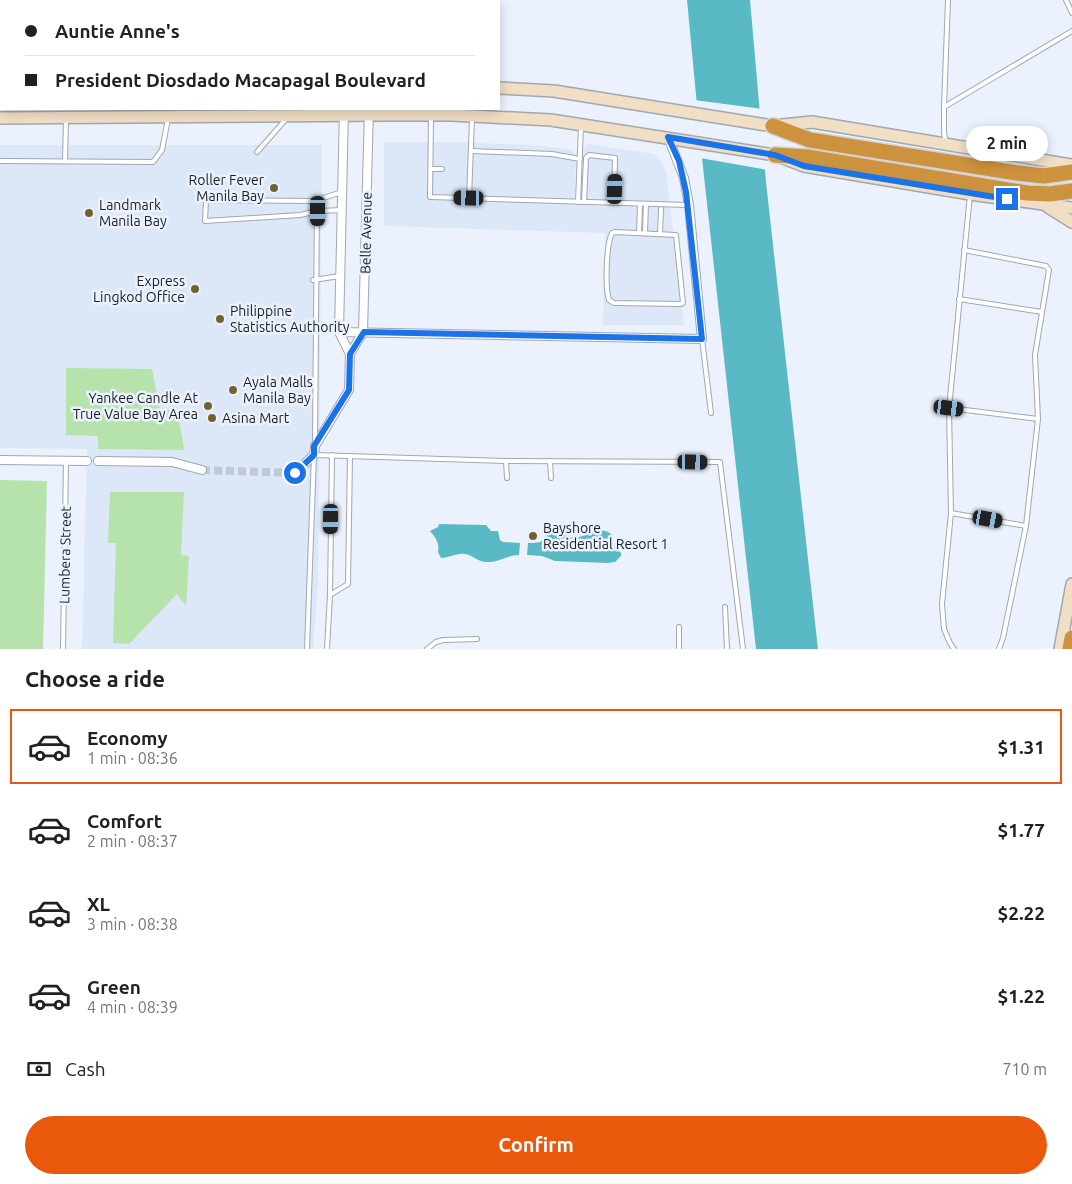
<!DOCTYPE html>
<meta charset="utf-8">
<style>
:root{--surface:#fff;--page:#f6f6f6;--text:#202124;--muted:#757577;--line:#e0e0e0;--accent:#ea580c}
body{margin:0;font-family:Ubuntu,sans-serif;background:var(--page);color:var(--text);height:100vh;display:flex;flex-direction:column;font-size:19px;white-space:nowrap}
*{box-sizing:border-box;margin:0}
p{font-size:16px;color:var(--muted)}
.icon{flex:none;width:28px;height:28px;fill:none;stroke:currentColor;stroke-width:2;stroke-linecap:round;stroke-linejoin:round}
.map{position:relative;height:649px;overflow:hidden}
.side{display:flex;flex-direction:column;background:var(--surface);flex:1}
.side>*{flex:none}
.guide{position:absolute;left:0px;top:0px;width:500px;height:110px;box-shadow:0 2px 12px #0003;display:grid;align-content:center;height:110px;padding:0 25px;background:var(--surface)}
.end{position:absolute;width:22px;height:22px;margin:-11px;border:6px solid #1a73e8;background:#fff;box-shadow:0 0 0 2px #fff}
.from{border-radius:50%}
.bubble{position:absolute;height:35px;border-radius:18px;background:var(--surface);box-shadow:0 2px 12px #0003;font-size:16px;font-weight:600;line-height:35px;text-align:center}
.car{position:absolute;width:15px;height:30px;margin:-15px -8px;border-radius:6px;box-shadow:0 0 4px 1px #0007;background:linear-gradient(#222 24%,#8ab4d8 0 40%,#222 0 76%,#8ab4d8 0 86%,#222 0)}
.guide b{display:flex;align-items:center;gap:18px;height:48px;font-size:19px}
.guide b+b{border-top:1px solid var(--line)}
.guide i{width:12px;height:12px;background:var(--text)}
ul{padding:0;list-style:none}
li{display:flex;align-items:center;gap:15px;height:75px;margin:0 10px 8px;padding:0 15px;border:2px solid transparent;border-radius:0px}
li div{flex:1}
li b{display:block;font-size:19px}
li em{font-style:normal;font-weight:600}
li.on{border-color:var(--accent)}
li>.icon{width:45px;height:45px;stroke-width:1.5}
h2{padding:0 25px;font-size:22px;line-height:60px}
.pay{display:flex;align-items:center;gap:12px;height:55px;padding:0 25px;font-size:19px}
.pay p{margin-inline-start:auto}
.action{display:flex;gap:10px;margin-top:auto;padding:10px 25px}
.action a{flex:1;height:58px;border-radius:30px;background:var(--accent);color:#fff;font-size:20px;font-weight:600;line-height:58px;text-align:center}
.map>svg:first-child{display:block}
.built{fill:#dce7f8}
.green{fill:#b5e3ab}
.water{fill:#59bac6}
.pier{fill:#ebf2fd}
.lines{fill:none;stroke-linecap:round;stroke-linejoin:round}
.street-tunnel{stroke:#c2c8d1;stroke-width:8;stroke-dasharray:8 4;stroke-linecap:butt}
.lane-casing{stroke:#a1a7b1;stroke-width:6}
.street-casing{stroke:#a1a7b1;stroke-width:10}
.secondary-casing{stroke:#a1a7b1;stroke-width:14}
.highway-casing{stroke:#d2d2d3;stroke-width:18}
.lane{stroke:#fff;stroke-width:4}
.street{stroke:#fff;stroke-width:8}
.secondary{stroke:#f0dec5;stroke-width:11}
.highway{stroke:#cc923d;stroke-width:15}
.route{stroke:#1a73e8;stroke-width:6}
.poi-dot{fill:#716331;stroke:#ebf2fd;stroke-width:2}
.labels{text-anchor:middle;stroke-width:5;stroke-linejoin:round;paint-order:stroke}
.poi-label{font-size:14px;fill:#1c1e22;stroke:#ebf2fd;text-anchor:start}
.street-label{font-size:14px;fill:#1c1e22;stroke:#ebf2fd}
</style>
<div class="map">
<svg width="1072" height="649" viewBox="0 0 1072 649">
<rect width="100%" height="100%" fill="#ebf2fd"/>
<g class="built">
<polygon points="0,0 240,0 240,1 1,1 0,73"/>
<polygon points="384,142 450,142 533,145 572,150 576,155 575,197 581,197 583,150 586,145 589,144 654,154 661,160 666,172 684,325 603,325 605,233 384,226"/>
<polygon points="0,145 322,145 318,587 313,649 82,649 87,449 0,448"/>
</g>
<g class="green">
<polygon points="66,368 152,369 160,410 175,410 180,425 184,450 98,449 98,436 66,435"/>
<polygon points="0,480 47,481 43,649 0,649"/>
<polygon points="110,492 184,492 181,555 189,556 186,606 177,594 129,644 113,643 116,543 108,543"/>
</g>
<g class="water">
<polygon points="687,0 750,0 766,182 818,649 756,649 702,158"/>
<path d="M439 524 486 525 491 531H498L500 540 503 542 520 543 519 555C508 555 499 562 488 562 479 563 473 555 465 554 456 553 450 558 441 558L438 552C440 543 435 537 430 531L438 527Z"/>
<path d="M555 530C561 532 568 538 574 538 587 537 601 524 612 535L613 544 621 553V556L615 562 608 563 555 561 542 556 527 555 528 543C539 543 543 543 548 533Z"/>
</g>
<polygon class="pier" points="694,100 763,109 768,170 700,158"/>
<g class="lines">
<polyline class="street-tunnel" points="202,470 295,473"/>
<defs>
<g id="lane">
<polyline points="206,0 206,1"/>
<polyline points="230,0 230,1"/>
<polyline points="1066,0 1072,13"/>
<polyline points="165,1 165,0"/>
<polyline points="944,107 1072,31"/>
<polyline points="431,118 430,197 688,205"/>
<polyline points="946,143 944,133 944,107 948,0"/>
<polyline points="471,151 552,154 580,159"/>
<polyline points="257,152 287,118"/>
<polyline points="0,161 153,162 162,150 168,119"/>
<polyline points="65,161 66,118"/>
<polyline points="431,169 442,169"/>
<polyline points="469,199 472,118"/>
<polyline points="578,202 581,126"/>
<polyline points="584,202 586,158 589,155 615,158 614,203"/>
<polyline points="342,210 318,211 300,215 205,221 206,200 314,201 342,192"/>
<path d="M615 232 676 235 683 303 681 304 614 303 609 300C605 288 606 245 612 233Z"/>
<polyline points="639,233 640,204"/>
<polyline points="645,233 646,204"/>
<polyline points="660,234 661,209"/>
<polyline points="964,250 1046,266 1049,270 1035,355 1038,419 1026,526 1003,638 999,649"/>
<polyline points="313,280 340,276"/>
<polyline points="959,299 1042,312"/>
<polyline points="702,339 711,413"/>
<polyline points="949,408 1038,419"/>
<polyline points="315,443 317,200"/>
<polyline points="506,461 507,478"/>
<polyline points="550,461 551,478"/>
<polyline points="951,513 1026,526"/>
<polyline points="330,595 348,584 350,456"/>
<polyline points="725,607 727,649"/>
<polyline points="679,627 679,649"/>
<polyline points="63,649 66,461"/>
<polyline points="307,649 314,455 506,461 720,462 743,649"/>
<polyline points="327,649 330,595 332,455"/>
<polyline points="427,649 436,642 443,640 477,639"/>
<polyline points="954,649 950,643 944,629 942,604 951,513 949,408 970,195"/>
</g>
<g id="street">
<polyline points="345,1 345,0"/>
<polyline points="370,1 370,0"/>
<polyline points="339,332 702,339 689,205 684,178 668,137"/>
<polyline points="350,354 363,332 369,109"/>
<polyline points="0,460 87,461"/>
<polyline points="98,461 172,462 202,470"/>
<polyline points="295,473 314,455 315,446 349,390 350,354 339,332 344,109"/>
</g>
<g id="secondary">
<polyline points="499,88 554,91 773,126 812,122 1072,165"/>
<polyline points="0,89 1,89"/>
<polyline points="0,118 380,115 452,115 551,120 775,155 804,166 970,194 1072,208"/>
<polyline points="1048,207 1072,222"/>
<polyline points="1060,649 1072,584"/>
</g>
<g id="highway">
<polyline points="773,126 810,140 1017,173 1044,176 1072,172"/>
<polyline points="775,155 807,157 1027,193 1050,194 1072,191"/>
<polyline points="1070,649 1072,638"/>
</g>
</defs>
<use href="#lane" class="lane-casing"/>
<use href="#street" class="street-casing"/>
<use href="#secondary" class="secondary-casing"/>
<use href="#highway" class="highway-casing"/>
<use href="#lane" class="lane"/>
<use href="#street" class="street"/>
<use href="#secondary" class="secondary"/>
<use href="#highway" class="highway"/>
</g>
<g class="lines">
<polyline class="route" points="295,473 314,455 314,446 349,390 350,354 364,332 702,339 686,192 679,161 668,137 775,155 804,166 1007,199"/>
</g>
<g class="poi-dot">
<circle cx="274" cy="188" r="5"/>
<circle cx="89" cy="213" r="5"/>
<circle cx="195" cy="289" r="5"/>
<circle cx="220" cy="319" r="5"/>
<circle cx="233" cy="390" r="5"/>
<circle cx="208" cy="406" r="5"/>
<circle cx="212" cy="418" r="5"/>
<circle cx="533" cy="536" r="5"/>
</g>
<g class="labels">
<g class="poi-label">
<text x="264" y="185" text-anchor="end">Roller Fever<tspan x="264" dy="16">Manila Bay</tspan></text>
<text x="99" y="210">Landmark<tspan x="99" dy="16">Manila Bay</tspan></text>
<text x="185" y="286" text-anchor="end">Express<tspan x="185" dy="16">Lingkod Office</tspan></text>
<text x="230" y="316">Philippine<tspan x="230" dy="16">Statistics Authority</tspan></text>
<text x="243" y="387">Ayala Malls<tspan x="243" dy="16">Manila Bay</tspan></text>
<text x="198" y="403" text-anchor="end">Yankee Candle At<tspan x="198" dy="16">True Value Bay Area</tspan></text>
<text x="222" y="423">Asina Mart</text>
<text x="543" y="533">Bayshore<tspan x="543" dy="16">Residential Resort 1</tspan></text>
</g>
<g class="street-label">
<text transform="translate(366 233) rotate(-89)" y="5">Belle Avenue</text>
<text transform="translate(65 555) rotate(-89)" y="5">Lumbera Street</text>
</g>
</g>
</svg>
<i class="end from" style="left:295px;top:473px"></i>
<i class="end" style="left:1007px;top:199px"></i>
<div class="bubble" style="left:966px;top:126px;width:82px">2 min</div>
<i class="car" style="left:615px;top:189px;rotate:2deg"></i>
<i class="car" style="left:469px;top:198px;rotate:271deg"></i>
<i class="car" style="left:318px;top:211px;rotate:180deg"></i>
<i class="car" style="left:949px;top:408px;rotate:97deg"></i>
<i class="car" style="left:693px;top:462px;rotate:91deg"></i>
<i class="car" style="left:331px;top:519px;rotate:181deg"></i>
<i class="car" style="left:988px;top:519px;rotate:100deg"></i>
<div class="guide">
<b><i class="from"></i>Auntie Anne's</b>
<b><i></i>President Diosdado Macapagal Boulevard</b>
</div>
</div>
<section class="side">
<h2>Choose a ride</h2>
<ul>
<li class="on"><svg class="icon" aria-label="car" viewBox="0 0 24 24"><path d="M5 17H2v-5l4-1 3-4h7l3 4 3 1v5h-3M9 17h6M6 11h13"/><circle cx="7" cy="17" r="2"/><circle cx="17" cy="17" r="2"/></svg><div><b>Economy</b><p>1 min · 08:36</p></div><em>$1.31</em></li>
<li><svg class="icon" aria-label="car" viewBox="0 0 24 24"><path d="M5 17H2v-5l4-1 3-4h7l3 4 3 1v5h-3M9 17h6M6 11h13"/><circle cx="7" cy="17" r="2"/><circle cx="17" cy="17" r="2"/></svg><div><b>Comfort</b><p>2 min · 08:37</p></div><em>$1.77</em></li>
<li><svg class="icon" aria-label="car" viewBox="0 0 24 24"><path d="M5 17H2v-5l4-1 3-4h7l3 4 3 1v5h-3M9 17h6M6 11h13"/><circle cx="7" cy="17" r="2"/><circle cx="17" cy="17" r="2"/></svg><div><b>XL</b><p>3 min · 08:38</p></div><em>$2.22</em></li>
<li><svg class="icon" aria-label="car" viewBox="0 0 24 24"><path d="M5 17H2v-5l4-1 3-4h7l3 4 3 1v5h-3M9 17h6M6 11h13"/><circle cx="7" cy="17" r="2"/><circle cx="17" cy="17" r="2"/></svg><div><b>Green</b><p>4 min · 08:39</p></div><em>$1.22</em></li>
</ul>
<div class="pay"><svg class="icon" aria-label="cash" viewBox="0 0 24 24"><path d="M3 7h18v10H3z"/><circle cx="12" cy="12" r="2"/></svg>Cash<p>710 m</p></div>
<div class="action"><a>Confirm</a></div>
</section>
